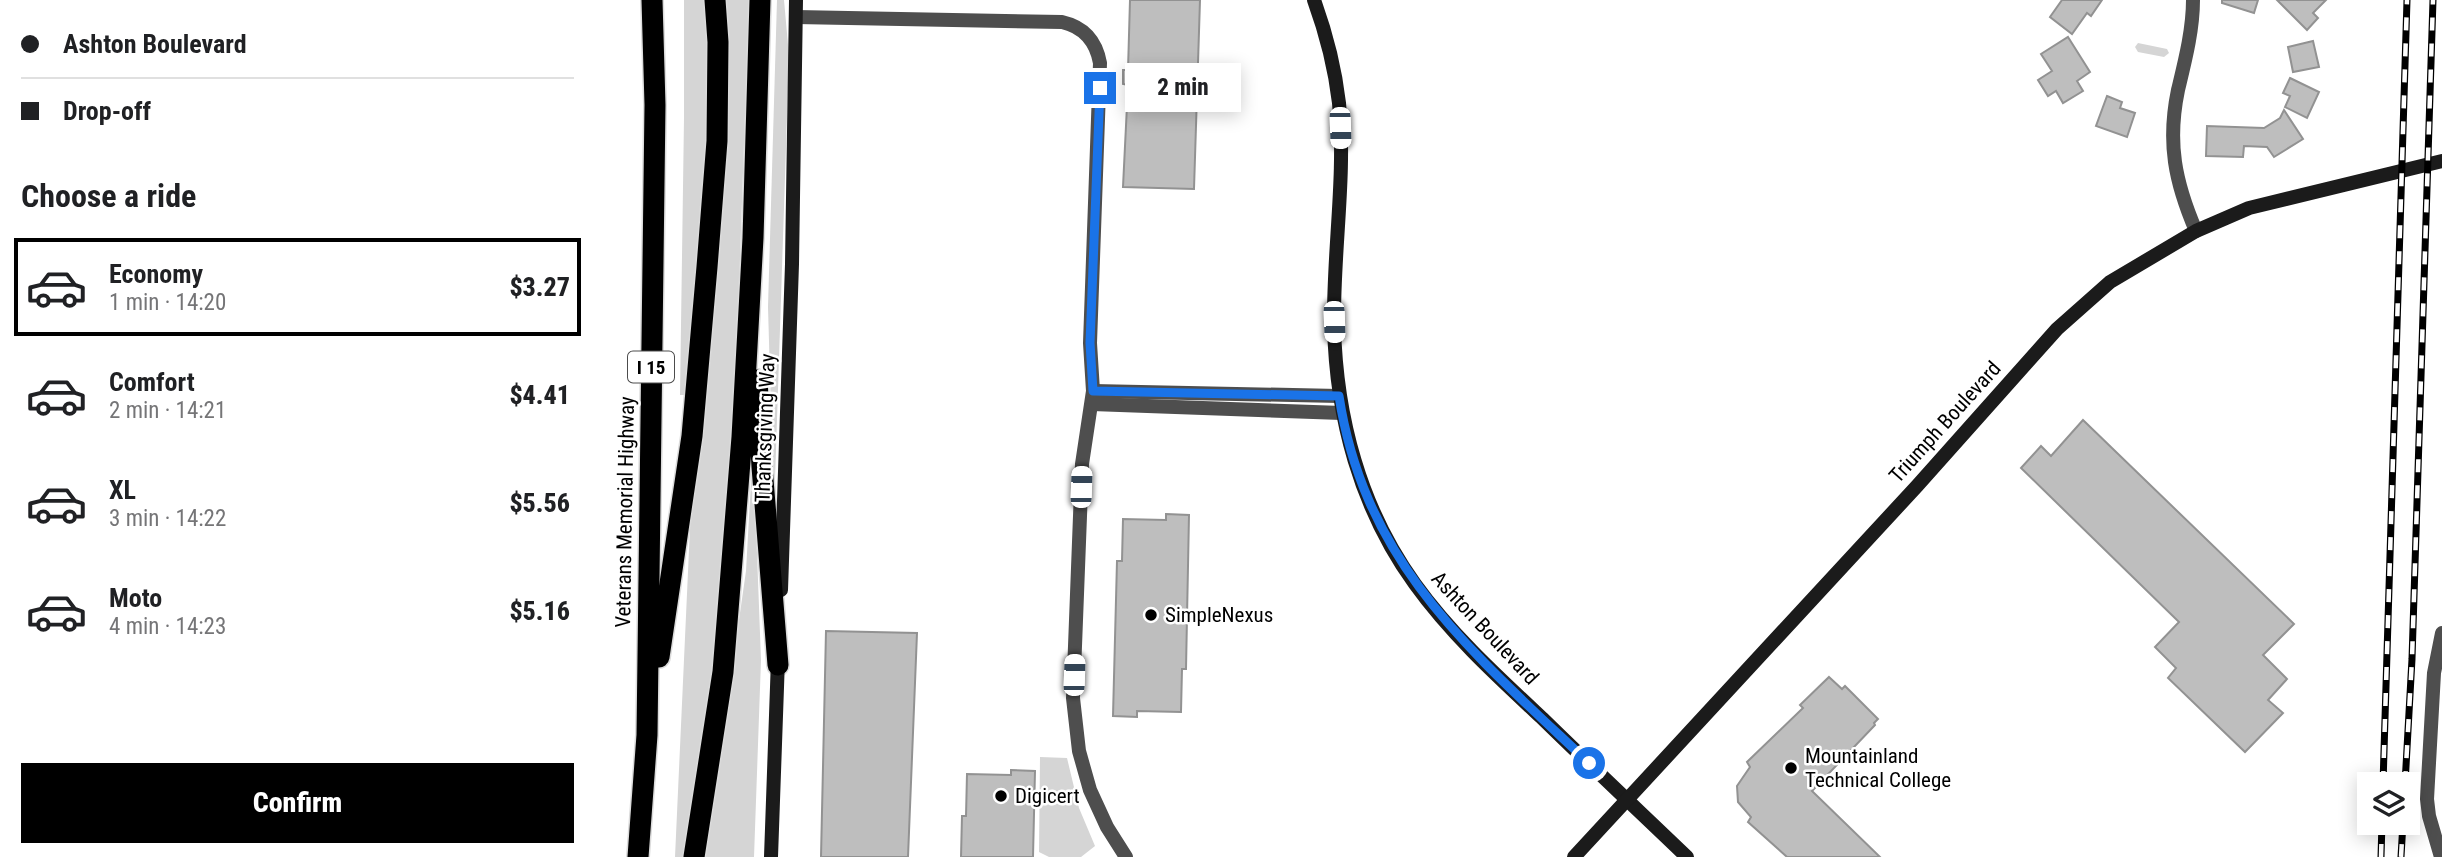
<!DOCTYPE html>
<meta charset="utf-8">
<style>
:root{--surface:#fff;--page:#f6f6f6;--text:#202124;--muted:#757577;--line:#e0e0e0;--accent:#000}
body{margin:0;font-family:"Roboto Condensed",sans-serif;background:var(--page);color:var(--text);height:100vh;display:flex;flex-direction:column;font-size:26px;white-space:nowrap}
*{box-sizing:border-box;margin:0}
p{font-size:23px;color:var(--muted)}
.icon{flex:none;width:38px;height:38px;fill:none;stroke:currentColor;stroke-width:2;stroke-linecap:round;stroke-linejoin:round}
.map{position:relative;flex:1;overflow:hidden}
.sheet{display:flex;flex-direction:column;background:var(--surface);width:595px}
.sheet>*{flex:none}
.hud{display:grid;align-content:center;height:154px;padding:0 21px;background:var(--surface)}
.fabs{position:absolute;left:1762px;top:772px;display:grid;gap:14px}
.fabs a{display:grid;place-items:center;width:63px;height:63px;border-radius:0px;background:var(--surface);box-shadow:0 4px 18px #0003;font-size:35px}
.end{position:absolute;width:32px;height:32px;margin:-16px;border:9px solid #1a73e8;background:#fff;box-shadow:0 0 0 4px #fff}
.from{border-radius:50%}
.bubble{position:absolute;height:49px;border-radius:0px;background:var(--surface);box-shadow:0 4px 18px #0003;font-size:23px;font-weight:800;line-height:49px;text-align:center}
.car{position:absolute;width:21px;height:42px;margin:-21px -10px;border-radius:9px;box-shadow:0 0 5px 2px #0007;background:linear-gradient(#fff 24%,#345 0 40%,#fff 0 76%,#345 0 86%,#fff 0)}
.hud b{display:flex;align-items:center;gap:24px;height:66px;font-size:26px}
.hud b+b{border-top:2px solid var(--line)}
.hud i{width:18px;height:18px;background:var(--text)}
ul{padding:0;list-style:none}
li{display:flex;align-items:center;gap:21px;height:98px;margin:0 14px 10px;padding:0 7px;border:4px solid transparent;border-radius:0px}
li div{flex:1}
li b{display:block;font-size:26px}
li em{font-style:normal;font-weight:800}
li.active{border-color:var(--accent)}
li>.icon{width:63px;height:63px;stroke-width:1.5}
h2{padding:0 21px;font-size:32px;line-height:84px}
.primary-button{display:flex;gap:14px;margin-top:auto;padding:14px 21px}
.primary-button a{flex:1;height:80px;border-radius:0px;background:var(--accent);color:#fff;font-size:28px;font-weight:800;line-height:80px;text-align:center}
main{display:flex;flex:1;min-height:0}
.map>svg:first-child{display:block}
.green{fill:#d5d5d5}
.building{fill:#bebebe;stroke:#929292;stroke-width:2}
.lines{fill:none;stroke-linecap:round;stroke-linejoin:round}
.highway-casing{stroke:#dbdbdb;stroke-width:24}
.street{stroke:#4e4e4e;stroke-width:14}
.secondary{stroke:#1b1b1b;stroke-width:14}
.highway{stroke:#000;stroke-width:21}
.rail-casing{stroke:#000;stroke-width:7}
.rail{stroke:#fff;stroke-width:4.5;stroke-dasharray:13;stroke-linecap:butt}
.route{stroke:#1a73e8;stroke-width:9}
.poi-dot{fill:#000;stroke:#fff;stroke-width:2.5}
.labels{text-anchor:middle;stroke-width:5;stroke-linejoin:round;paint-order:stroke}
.shield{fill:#fff;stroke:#4c4c4c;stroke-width:2}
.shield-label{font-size:19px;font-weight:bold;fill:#000}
.street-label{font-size:21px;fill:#000;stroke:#fff}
.poi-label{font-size:21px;fill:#000;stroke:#fff;text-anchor:start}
</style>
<main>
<section class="sheet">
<div class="hud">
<b><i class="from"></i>Ashton Boulevard</b>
<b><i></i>Drop-off</b>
</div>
<h2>Choose a ride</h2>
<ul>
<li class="active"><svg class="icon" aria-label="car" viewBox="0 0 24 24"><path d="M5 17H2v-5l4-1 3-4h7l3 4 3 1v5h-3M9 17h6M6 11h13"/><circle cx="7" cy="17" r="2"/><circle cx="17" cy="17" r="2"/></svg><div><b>Economy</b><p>1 min · 14:20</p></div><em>$3.27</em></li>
<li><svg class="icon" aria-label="car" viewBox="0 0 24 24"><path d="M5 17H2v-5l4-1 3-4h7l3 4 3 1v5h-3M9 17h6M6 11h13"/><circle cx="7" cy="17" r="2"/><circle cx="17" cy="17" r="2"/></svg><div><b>Comfort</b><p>2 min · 14:21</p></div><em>$4.41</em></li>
<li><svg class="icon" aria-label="car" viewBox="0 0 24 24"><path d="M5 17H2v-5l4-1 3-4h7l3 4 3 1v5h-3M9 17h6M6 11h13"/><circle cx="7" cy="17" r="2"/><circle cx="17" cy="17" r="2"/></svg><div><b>XL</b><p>3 min · 14:22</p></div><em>$5.56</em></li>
<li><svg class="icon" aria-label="car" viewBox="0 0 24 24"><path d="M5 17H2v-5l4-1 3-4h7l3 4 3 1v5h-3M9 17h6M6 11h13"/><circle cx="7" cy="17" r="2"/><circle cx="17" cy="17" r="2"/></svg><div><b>Moto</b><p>4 min · 14:23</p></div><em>$5.16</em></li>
</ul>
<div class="primary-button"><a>Confirm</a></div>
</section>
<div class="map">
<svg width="1847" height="857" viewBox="0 0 1847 857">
<rect width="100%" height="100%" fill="#fff"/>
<g class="green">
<polygon points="89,0 110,0 116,107 105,267 90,395 85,395 89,118"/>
<polygon points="129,0 154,0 136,518 122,644 90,857 80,857 96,506 130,180 132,125"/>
<polygon points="182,0 189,0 194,56 180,480 178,480 173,307"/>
<polygon points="1543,43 1572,49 1574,53 1569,57 1543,52 1540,47"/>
<polygon points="158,446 166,660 159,857 110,857 151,571"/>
<polygon points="445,757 472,758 484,808 500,846 486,857 454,857 444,852"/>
</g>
<g class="building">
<polygon points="535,0 605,0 599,189 528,187 533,85 528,84 528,70 533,70"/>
<polygon points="1467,0 1507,0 1496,16 1492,13 1477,34 1455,17"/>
<polygon points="1627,0 1663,0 1659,13 1627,3"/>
<polygon points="1682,0 1731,0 1718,13 1723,18 1712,30"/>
<polygon points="1473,37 1495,72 1482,81 1488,91 1468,103 1461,91 1453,96 1443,80 1457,71 1446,54"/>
<polygon points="1718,41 1724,67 1698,72 1693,47"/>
<polygon points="1695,78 1724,92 1712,118 1690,107 1695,96 1688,93"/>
<polygon points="1512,96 1527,102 1525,108 1540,113 1532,137 1501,126"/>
<polygon points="1689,110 1708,139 1679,157 1672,147 1649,146 1648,157 1611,156 1612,126 1669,128 1685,118"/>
<polygon points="1488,420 1699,624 1668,655 1692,679 1673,700 1688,713 1650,752 1573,678 1581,668 1560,647 1584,622 1426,468 1446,446 1456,456"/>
<polygon points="571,514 594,515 591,669 587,669 586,712 542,711 542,717 518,716 522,561 527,561 528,519 571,520"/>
<polygon points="231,631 322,633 313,857 226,857"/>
<polygon points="1234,677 1247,689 1250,686 1283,719 1279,723 1280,725 1217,791 1285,857 1192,857 1153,822 1156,817 1143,802 1142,786 1155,767 1152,762 1208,708 1205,705"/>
<polygon points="416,770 440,771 438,857 366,857 367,816 371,816 372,774 416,775"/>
</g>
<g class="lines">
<defs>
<g id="highway">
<polyline points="162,380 167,467 183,665"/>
<polyline points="64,657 97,436 112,267 122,141 123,42 120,0"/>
<polyline points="43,857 52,735 60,105 57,0"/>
<polyline points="99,857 128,672 147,437 158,238 165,0"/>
</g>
</defs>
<use href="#highway" class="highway-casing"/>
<g class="street">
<path d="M1598 0C1598 30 1590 61 1583 90 1572 143 1580 182 1601 231"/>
<path d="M201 17 467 22C489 27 501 41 505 63L495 343 498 391 487 464 478 698 484 751 495 790 512 827 531 857"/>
<polyline points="498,391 744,396"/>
<polyline points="497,404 747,413"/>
<polyline points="1846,857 1834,816 1832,799 1839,673 1847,633"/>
</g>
<g class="secondary">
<path d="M719 0C731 33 740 68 744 103 751 177 738 251 739 325 741 417 765 508 820 584 856 634 902 676 947 718 995 765 1044 811 1092 857"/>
<polyline points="186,590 197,264 201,0"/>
<polyline points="176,857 183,659"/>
<polyline points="979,857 1322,486 1462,329 1515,282 1601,231 1654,208 1847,161"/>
</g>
<use href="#highway" class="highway"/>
<defs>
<g id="rail">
<polyline points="1788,784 1812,0"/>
<polyline points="1810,784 1817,659 1838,0"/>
<polyline points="1786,857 1787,822"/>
<polyline points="1806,857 1808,822"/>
</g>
</defs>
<use href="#rail" class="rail-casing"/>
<use href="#rail" class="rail"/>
</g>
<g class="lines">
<path class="route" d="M505 88 495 343 498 391 744 396C770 565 878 653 994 763"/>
</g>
<g class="poi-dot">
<circle cx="556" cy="615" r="7"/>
<circle cx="1196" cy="768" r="7"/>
<circle cx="406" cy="796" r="7"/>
</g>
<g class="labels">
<rect class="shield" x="33" y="351.5" width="46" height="31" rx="5"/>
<g class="shield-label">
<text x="56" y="374">I 15</text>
</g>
<g class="street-label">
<text transform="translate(1350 422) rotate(-48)" y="7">Triumph Boulevard</text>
<text transform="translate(170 428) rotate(-88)" y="7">Thanksgiving Way</text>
<text transform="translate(30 512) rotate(-89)" y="7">Veterans Memorial Highway</text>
<text transform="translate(890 628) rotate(47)" y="7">Ashton Boulevard</text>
</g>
<g class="poi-label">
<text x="570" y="622">SimpleNexus</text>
<text x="1210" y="763">Mountainland<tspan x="1210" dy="24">Technical College</tspan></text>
<text x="420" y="803">Digicert</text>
</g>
</g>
</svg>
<div class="fabs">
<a><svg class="icon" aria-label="layers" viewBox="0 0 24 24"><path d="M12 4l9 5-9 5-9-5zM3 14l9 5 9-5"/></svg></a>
</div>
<i class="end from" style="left:994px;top:763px"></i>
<i class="end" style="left:505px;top:88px"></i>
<div class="bubble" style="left:530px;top:63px;width:116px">2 min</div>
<i class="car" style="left:745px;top:128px;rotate:178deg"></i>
<i class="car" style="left:739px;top:322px;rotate:178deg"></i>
<i class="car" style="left:486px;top:487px;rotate:2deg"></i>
<i class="car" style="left:479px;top:675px;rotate:2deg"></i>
</div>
</main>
